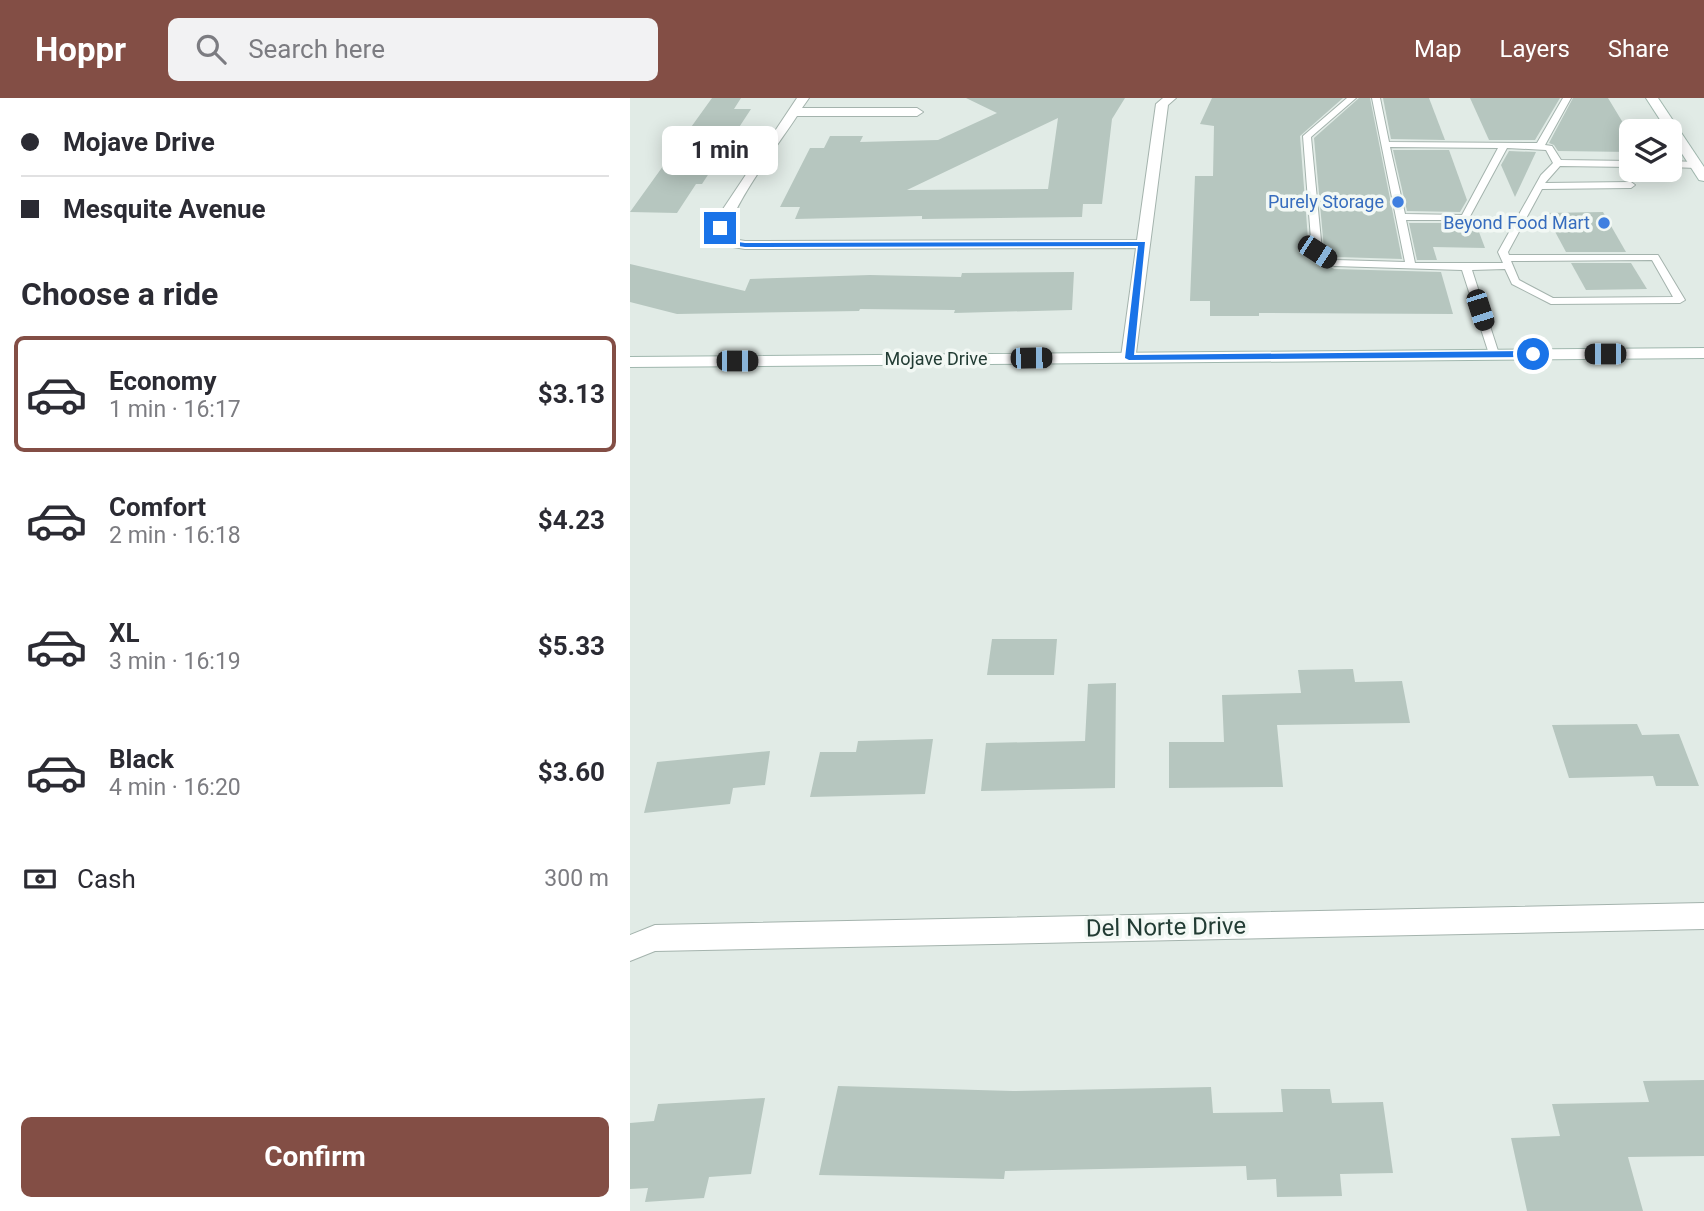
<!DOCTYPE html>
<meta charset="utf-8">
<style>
:root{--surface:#fff;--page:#f2f2f3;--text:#2b2b33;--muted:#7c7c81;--line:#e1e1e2;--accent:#834e45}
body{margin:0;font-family:Roboto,sans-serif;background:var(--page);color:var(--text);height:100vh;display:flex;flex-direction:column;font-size:26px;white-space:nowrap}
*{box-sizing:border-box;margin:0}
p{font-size:23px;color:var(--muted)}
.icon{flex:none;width:38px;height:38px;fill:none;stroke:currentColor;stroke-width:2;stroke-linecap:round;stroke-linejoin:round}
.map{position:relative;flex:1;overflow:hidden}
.details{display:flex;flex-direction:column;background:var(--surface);width:630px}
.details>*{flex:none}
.hud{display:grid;align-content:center;height:154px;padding:0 21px;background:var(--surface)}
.fabs{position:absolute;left:989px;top:21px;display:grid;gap:14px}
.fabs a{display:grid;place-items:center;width:63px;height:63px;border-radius:10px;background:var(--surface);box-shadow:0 4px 18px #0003;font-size:35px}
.end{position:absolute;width:32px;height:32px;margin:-16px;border:9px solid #1a73e8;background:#fff;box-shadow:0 0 0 4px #fff}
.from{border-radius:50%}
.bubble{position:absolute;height:49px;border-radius:10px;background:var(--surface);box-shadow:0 4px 18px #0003;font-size:23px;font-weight:700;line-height:49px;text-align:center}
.car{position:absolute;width:21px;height:42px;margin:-21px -10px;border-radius:9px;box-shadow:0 0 5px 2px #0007;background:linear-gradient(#222 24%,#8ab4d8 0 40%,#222 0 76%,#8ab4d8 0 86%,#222 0)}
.hud b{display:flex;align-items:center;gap:24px;height:66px;font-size:26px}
.hud b+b{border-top:2px solid var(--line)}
.hud i{width:18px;height:18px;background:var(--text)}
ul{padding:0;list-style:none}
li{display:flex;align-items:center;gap:21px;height:116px;margin:0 14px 10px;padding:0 7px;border:4px solid transparent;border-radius:10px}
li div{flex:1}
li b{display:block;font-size:26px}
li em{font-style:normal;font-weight:700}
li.current{border-color:var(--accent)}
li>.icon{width:63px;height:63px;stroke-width:1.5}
h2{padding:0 21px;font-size:32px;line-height:84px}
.pay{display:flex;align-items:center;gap:18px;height:77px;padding:0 21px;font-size:26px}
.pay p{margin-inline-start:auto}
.action{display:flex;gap:14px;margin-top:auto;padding:14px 21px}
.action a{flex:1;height:80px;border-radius:10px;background:var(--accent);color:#fff;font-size:28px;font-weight:700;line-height:80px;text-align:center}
header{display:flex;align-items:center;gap:42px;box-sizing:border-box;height:98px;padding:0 35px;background:var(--accent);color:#fff}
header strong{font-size:33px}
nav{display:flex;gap:38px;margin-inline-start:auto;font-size:24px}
.search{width:490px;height:63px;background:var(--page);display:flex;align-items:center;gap:18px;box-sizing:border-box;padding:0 24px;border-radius:10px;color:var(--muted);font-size:26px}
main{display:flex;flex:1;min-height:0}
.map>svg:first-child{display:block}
.building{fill:#b6c6bf;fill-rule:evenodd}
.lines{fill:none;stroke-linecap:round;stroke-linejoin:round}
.service-casing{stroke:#a4b3ad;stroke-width:2}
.minor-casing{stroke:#a4b3ad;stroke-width:2}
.secondary-casing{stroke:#a0b7ae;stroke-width:2}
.service{fill:#fff;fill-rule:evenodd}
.minor{fill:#fff;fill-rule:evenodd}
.secondary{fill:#fff;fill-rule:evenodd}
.route{fill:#1a73e8}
.shop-dot{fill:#3f7fe0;stroke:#f2f8f4;stroke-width:2.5}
.labels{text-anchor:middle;stroke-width:7;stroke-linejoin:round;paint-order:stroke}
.far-shop-label{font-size:18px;fill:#366cbe;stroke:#f2f8f4;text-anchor:end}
.far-street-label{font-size:18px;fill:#223c34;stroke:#f2f8f4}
.near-street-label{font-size:24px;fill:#223c34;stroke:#f2f8f4}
</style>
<header>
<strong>Hoppr</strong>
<div class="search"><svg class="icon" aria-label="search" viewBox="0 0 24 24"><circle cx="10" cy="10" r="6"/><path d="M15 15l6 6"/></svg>Search here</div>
<nav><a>Map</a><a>Layers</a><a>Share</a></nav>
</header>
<main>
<section class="details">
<div class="hud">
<b><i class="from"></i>Mojave Drive</b>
<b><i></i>Mesquite Avenue</b>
</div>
<h2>Choose a ride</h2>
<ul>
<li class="current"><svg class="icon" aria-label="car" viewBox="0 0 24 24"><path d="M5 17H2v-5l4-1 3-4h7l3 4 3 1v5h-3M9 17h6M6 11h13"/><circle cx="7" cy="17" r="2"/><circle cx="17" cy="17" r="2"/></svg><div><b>Economy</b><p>1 min · 16:17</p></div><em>$3.13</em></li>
<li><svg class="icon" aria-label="car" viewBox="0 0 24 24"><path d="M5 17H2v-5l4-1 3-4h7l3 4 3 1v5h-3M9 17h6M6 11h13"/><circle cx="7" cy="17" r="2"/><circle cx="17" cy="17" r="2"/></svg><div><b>Comfort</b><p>2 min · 16:18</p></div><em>$4.23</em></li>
<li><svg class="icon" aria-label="car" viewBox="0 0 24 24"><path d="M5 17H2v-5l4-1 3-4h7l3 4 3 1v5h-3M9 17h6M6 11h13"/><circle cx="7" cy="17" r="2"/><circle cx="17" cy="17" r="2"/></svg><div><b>XL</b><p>3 min · 16:19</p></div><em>$5.33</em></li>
<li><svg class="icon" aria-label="car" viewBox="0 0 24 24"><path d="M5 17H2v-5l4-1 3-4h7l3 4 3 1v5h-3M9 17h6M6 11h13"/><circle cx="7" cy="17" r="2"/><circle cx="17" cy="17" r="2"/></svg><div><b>Black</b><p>4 min · 16:20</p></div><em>$3.60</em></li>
</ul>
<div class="pay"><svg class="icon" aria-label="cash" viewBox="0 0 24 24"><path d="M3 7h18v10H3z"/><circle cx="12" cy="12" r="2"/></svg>Cash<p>300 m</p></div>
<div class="action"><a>Confirm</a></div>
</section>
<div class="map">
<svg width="1074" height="1113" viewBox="0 0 1074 1113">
<rect width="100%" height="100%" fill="#e1ebe6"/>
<g class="building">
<polygon points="82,0 111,0 104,11 121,11 72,86 66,86 47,115 0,114"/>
<path d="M336 0H495L482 21 472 106H453L452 119 292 121V118L165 121 170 109H150L180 50H194L200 38H233L230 44 308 42 367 15ZM428 20 418 91 277 92Z"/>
<polygon points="582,0 713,0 670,38 679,154 704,171 811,174 823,216 629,215 629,218 580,218 580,203 560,203 565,78 583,78 584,28 570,26"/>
<polygon points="729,0 740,0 772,161 707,159 694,151 684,40"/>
<polygon points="753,0 799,0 815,42 761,41"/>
<polygon points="840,0 930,0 905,42 859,42"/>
<polygon points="943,0 978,0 1001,38 1001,54 928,53 924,47 919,45"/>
<polygon points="763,52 819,52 837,102 830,114 777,113"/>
<polygon points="879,53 906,54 885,99 871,67"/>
<polygon points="973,114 996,154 936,154 915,115"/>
<polygon points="843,118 855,150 803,149 807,162 787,162 779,125 838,125"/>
<polygon points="941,165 1001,165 1017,191 956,192"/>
<polygon points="0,166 115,193 120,181 240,177 331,179 332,175 444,174 442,212 324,215 325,212 230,211 229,213 47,216 0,204"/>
<polygon points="362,541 427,541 424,577 357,577"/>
<polygon points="723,571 725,584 772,583 780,625 647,627 653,689 539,690 539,644 594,644 592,597 671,595 668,572"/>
<polygon points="486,585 485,690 351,693 356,645 455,643 458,586"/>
<polygon points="1007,626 1012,637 1049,636 1069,688 1026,688 1023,678 939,680 922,627"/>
<polygon points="303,641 295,696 180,699 190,654 226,654 228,643"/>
<polygon points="140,653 135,687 103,690 100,706 14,715 27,664"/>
<polygon points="1074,982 1074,1058 998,1059 1013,1113 897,1113 881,1040 930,1038 922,1006 1019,1004 1013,983"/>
<polygon points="208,988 383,993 581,989 583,1015 653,1014 651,991 700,991 702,1005 753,1004 763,1075 710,1076 712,1098 647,1099 646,1081 617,1082 616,1068 375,1073 374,1081 189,1077"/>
<polygon points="135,1000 121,1076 79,1079 74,1100 15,1104 18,1090 0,1091 0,1025 24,1023 28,1006"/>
</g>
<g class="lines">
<defs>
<g id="service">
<path d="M717 0H726L681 39 692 153 706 162 775 164 742 0H750L759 44 907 45 933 0H941L915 47 922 48 931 62 1001 63V69L930 68 915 85 1001 84 1005 87 1001 90 912 91 878 154 879 157H1028L1055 202 1050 205 921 206 882 186 875 171 842 172 869 256 864 259 859 256 832 172 704 168 682 154 673 38ZM760 49 868 50 832 117 775 116ZM877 50 916 52 923 65 911 77 868 154 873 165H785L776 122H838ZM1022 162 1043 199 923 200 889 182 881 163Z"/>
<polygon points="1040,63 1066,64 1070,67 1066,70 1040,69"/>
</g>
<g id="minor">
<path d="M167 0H179L172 10H287L293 14 287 18H167C151 43 97 113 97 140L115 143 507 142 526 6 533 0H546L538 7 505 263H493L491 259 506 150 115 151 85 146 83 130 93 111Z"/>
<polygon points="1074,805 1074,831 25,853 0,863 0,837 25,827"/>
</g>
<g id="secondary">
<polygon points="1016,0 1028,0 1074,69 1074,83 1069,82"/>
<polygon points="1074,250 1074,260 0,269 0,259"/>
</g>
</defs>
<use href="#service" class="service-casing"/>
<use href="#minor" class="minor-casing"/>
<use href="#secondary" class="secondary-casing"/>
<use href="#service" class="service"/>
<use href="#minor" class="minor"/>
<use href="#secondary" class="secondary"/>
</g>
<polygon class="route" points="90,127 93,130 94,142 115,145 515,144 504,257 903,253 907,256 903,259 499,262 495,260 508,148 115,149 87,145 86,130"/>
<g class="shop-dot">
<circle cx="768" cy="104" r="7"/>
<circle cx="974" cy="125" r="7"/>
</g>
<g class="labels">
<g class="far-shop-label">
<text x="754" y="110">Purely Storage</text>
<text x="960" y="131">Beyond Food Mart</text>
</g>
<g class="far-street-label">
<text x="306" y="267">Mojave Drive</text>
</g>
<g class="near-street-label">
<text transform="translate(536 829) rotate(-1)" y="8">Del Norte Drive</text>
</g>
</g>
</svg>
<div class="fabs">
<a><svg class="icon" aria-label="layers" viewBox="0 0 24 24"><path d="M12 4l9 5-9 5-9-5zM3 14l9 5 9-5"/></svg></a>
</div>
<i class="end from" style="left:903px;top:256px"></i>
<i class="end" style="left:90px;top:130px"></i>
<div class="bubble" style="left:32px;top:28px;width:116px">1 min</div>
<i class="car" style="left:687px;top:154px;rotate:123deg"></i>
<i class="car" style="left:850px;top:212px;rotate:162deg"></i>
<i class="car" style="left:975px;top:256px;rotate:270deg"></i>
<i class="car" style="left:401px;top:260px;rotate:89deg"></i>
<i class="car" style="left:107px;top:263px;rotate:90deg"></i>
</div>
</main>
